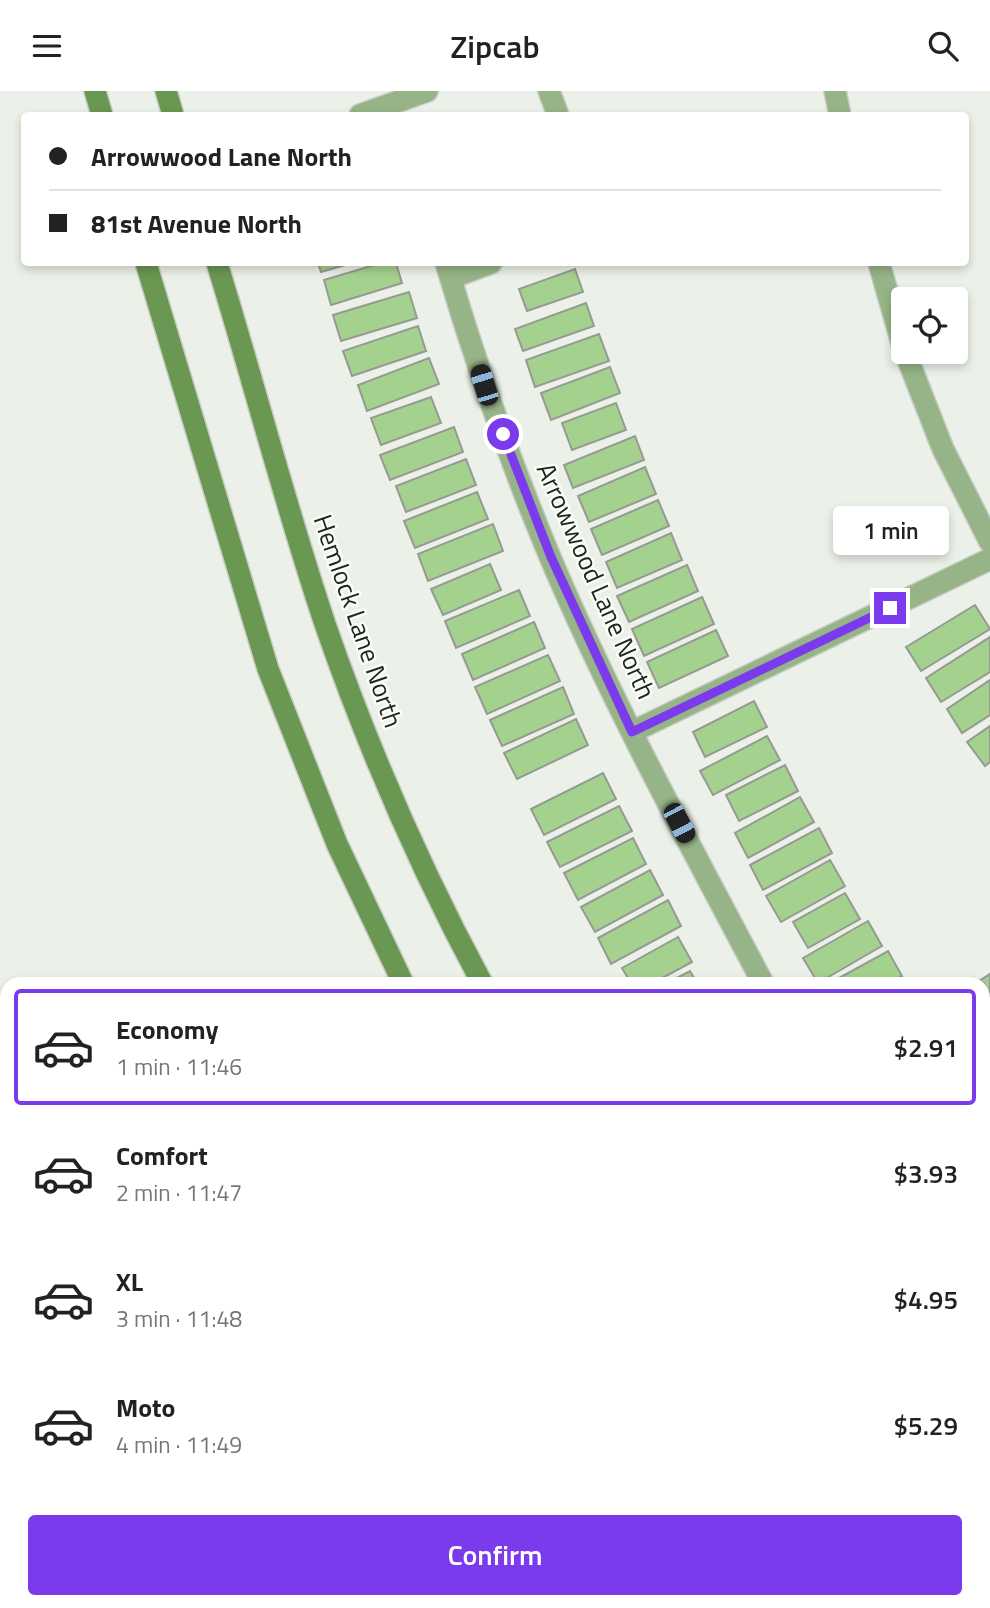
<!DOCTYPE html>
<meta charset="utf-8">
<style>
:root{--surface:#fff;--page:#f2f2f2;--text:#222;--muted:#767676;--line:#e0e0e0;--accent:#7c3aed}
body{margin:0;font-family:"Titillium Web",sans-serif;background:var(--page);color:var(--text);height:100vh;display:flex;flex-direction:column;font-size:26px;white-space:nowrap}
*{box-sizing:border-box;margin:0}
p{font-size:23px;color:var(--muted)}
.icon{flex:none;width:38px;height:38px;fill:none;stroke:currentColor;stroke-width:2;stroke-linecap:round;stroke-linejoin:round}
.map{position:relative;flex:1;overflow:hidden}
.sheet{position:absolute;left:0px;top:886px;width:990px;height:632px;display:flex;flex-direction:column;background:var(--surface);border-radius:21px 21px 0 0;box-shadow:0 4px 10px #0003}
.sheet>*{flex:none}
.banner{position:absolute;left:21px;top:21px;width:948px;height:154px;border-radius:7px;box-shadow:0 4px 10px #0003;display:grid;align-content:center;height:154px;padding:0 28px;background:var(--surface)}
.fabs{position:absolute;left:891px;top:196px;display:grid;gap:14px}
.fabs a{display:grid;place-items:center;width:77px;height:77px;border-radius:7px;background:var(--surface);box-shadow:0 4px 10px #0003;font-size:35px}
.end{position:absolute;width:32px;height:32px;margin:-16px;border:9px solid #7c3aed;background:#fff;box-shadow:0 0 0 4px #fff}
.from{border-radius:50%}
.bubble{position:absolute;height:49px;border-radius:7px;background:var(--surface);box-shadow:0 4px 10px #0003;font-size:23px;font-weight:600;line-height:49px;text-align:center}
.car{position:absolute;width:21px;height:42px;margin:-21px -10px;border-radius:9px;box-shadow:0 0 5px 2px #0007;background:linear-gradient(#222 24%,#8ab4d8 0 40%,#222 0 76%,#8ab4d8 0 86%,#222 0)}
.banner b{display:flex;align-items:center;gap:24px;height:66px;font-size:26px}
.banner b+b{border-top:2px solid var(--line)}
.banner i{width:18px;height:18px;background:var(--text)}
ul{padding:12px 0 0;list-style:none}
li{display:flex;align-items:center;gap:21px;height:116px;margin:0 14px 10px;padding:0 14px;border:4px solid transparent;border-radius:7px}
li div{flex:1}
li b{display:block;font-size:26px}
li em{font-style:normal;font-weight:600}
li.active{border-color:var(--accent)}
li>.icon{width:63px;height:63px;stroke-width:1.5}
.primary-button{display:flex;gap:14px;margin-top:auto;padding:14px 28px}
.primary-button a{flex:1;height:80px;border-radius:7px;background:var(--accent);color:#fff;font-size:28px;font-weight:600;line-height:80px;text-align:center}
header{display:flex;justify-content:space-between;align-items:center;height:91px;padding:0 28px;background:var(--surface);font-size:32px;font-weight:600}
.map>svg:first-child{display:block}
.water{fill:#80aa6a}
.building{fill:#a5d18f;stroke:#959a92;stroke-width:2}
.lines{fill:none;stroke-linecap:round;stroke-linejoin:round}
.lane-casing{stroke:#c7ccc4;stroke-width:16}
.street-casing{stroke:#c7ccc4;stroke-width:24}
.secondary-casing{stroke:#c7ccc4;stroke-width:24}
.lane{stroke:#96b487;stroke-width:12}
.street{stroke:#96b487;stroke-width:21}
.secondary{stroke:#6a9752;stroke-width:21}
.route{stroke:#7c3aed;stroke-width:9}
.labels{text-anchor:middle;stroke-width:5;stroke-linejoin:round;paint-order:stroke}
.street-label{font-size:26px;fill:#212420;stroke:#f8fef6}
</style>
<header><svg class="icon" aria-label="menu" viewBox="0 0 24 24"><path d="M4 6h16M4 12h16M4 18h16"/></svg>Zipcab<svg class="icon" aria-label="search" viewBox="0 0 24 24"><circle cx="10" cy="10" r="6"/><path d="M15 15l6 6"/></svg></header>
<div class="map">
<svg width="990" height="1517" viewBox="0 0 990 1517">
<rect width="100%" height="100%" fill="#ebf1e8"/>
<polygon class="water" points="543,1510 645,1510 637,1517 540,1517"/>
<g class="building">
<polygon points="318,172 352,172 321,181"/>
<polygon points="381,172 396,172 402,192 331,214 324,189"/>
<polygon points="575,178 583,201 527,220 519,198"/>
<polygon points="409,201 417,227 341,250 333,224"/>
<polygon points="586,212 594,235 523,260 515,238"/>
<polygon points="418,235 426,260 352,285 343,260"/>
<polygon points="599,243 609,270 535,296 526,269"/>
<polygon points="429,267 439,293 367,320 358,294"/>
<polygon points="610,276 620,302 551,329 541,302"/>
<polygon points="431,306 441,332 381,354 371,327"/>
<polygon points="616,312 626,339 572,359 562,332"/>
<polygon points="454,336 463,361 390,389 380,364"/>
<polygon points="635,345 644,369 573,397 564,374"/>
<polygon points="466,368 476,394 406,421 396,395"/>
<polygon points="645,376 656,403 589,431 578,405"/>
<polygon points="477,401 488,428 415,457 404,430"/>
<polygon points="658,409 669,435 602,464 591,438"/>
<polygon points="493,433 503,460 428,490 418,463"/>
<polygon points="671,442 682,469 617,497 606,471"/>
<polygon points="490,473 501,499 443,524 431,498"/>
<polygon points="687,474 698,500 629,531 617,505"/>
<polygon points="519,499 530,525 456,557 445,530"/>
<polygon points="702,506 714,533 644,565 632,538"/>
<polygon points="975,514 990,538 921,580 906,556"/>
<polygon points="534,531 545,557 473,589 462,563"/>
<polygon points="716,539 728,565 659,597 647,571"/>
<polygon points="990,546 990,581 941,611 926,587"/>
<polygon points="548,564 560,590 487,623 475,596"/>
<polygon points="990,589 990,624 962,642 947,618"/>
<polygon points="563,596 574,623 502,655 490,629"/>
<polygon points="754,610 767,636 705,666 693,641"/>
<polygon points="576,628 588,654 517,688 504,662"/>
<polygon points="990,635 990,671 985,675 967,651"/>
<polygon points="767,645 780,669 713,704 700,680"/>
<polygon points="785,674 798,700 739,730 726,704"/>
<polygon points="603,682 616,708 544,744 531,718"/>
<polygon points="800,706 814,731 748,767 735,742"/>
<polygon points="619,715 632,740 560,776 547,751"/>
<polygon points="819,737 832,762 763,799 750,774"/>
<polygon points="633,747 646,773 578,809 564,782"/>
<polygon points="830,769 845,795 781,831 766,805"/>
<polygon points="650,779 663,804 595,841 581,816"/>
<polygon points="845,802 860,828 808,857 793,831"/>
<polygon points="668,809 681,835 611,873 598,847"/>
<polygon points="868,830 882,855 818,892 803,867"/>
<polygon points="678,846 692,871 653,892 631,892 622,877"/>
<polygon points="888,860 902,885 889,892 830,892"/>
<polygon points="690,880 697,892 667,892"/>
<polygon points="990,883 990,915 984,905 984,892 976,892"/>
<polygon points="984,915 990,926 990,974 988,976 984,969"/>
<polygon points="990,1080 990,1101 984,1091 984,1084"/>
<polygon points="984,1104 990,1115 990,1172 984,1161"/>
</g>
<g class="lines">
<defs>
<polyline id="lane" points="761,1517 768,1510"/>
<g id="street">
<polyline points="549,0 558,24"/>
<polyline points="835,0 840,24"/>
<polyline points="360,24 427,0"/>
<path d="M446 172C475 271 510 370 550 466 612 612 689 752 763 892"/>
<polyline points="879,172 903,256"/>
<polyline points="451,187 491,172"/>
<polyline points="905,261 943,358 990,451"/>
<polyline points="632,641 990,468"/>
<polyline points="984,1033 990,1029"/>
</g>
<g id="secondary">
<polyline points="95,0 102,24"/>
<polyline points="166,0 173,24"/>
<polyline points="146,172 268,578 337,753 403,892"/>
<path d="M217 172C254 292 285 414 325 533 368 657 420 777 482 892"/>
<polyline points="984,1280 990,1274"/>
<polyline points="984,1342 990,1336"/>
<polyline points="839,1510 846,1517"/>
<polyline points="939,1510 946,1517"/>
</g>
</defs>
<use href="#lane" class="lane-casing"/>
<use href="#street" class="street-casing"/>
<use href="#secondary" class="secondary-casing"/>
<use href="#lane" class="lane"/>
<use href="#street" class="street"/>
<use href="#secondary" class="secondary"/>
</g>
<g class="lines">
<polyline class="route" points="503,343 551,466 632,641 890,517"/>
</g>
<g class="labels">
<g class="street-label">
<text transform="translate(596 490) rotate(66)" y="9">Arrowwood Lane North</text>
<text transform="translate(358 530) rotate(71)" y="9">Hemlock Lane North</text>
</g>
</g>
</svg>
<div class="fabs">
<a><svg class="icon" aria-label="locate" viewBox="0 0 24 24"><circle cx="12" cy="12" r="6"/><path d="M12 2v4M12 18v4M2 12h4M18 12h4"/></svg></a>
</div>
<i class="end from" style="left:503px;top:343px"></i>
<i class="end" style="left:890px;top:517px"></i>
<div class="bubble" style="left:833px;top:415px;width:116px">1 min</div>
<i class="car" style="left:484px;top:294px;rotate:343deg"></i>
<i class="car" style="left:679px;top:732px;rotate:152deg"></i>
<div class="banner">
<b><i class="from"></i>Arrowwood Lane North</b>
<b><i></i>81st Avenue North</b>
</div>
<section class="sheet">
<ul>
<li class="active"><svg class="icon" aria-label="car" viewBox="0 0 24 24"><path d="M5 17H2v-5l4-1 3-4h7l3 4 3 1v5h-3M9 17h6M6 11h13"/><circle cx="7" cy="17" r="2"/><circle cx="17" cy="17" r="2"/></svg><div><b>Economy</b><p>1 min · 11:46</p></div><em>$2.91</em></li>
<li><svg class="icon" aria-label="car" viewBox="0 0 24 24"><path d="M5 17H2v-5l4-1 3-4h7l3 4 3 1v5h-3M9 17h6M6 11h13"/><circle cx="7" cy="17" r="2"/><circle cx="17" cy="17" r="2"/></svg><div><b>Comfort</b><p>2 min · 11:47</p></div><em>$3.93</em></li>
<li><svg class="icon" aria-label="car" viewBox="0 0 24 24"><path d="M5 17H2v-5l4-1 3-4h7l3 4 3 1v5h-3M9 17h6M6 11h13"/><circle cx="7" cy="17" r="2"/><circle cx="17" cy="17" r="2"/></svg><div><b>XL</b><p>3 min · 11:48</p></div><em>$4.95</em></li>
<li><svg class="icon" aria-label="car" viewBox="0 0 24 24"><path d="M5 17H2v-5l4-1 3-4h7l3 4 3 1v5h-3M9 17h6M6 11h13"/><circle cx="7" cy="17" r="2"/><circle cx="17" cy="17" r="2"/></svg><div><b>Moto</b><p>4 min · 11:49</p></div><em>$5.29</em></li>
</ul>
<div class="primary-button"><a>Confirm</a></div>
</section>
</div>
